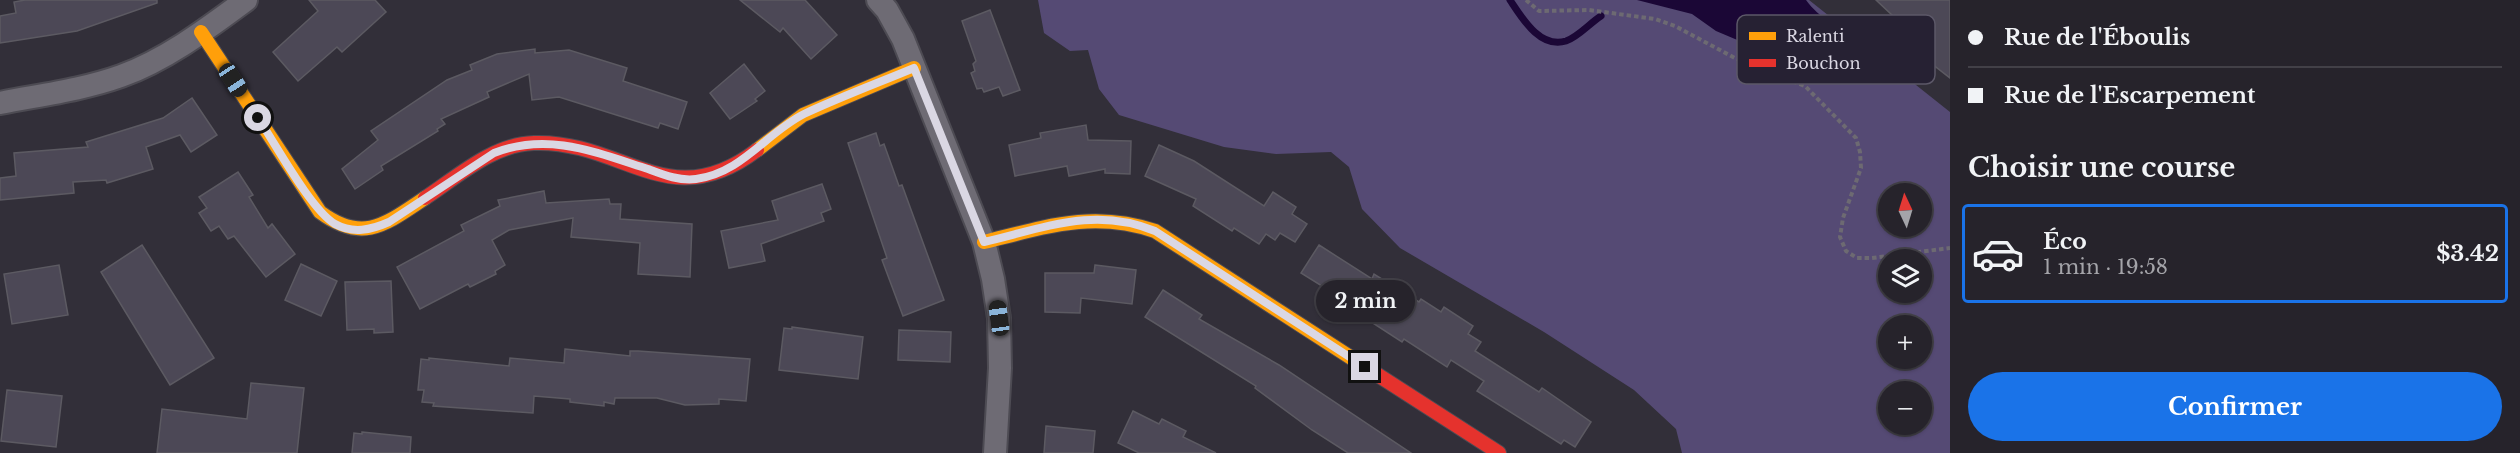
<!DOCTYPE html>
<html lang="fr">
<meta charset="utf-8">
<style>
:root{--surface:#26232b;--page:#322f37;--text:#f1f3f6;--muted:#a4a4a9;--line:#424047;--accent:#1a73e8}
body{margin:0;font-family:"Libre Baskerville",serif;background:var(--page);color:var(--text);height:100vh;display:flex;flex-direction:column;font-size:22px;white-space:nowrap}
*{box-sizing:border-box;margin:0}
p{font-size:20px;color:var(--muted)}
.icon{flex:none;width:33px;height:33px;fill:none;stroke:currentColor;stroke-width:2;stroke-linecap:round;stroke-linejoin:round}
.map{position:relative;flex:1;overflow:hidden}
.side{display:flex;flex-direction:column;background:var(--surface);width:570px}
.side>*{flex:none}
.top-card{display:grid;align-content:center;height:132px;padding:0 18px;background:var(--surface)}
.needle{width:39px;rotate:356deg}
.controls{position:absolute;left:1878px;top:183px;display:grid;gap:12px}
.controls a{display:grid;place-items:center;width:54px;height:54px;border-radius:50%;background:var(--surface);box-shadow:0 2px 4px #0004,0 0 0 2px var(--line);font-size:30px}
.end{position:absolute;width:27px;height:27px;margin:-14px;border:8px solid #dad7e3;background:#111;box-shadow:0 0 0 3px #111}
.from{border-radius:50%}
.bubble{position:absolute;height:42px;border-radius:21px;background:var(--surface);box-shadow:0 2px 4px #0004,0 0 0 2px var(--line);font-size:20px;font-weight:700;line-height:42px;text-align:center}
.car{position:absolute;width:18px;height:36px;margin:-18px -9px;border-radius:8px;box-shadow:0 0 4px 2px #0007;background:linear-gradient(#222 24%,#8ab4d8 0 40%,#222 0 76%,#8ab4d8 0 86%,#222 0)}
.top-card b{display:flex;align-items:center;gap:21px;height:57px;font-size:22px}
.top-card b+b{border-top:2px solid var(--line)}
.top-card i{width:15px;height:15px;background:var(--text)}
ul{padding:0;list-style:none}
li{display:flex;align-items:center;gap:18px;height:99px;margin:0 12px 9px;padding:0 6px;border:3px solid var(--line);border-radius:6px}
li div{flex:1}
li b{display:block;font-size:22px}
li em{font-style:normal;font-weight:700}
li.active{border-color:var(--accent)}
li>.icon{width:54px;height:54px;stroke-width:1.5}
h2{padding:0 18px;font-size:27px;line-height:72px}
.button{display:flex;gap:12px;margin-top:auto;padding:12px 18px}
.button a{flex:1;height:69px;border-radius:36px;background:var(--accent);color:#fff;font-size:24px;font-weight:700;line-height:69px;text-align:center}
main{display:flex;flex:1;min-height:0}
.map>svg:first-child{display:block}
.green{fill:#554a74;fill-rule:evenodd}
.water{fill:#1b0736}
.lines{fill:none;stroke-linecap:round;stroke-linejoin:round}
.stream{stroke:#1b0736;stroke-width:7}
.building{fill:#4c4856;stroke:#5c5a62;stroke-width:1.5}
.street-casing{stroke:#4d4b53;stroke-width:26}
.slow-casing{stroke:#4d4b53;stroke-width:16}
.jam-casing{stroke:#4d4b53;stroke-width:16}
.path{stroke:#6d6a72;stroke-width:4;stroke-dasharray:4.5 3;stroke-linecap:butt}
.street{stroke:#6e6b74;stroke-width:22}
.slow{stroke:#ff9f0a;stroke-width:14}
.jam{stroke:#e5322d;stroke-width:14}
.route{stroke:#dad7e3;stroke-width:8}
.key{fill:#262133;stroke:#5c5868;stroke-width:1.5}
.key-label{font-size:16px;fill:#dad7e3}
</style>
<main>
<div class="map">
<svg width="1950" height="453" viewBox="0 0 1950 453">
<rect width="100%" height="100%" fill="#322f39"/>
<path class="green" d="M1038 0H1809L1950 112V453H1682L1676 429 1634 390 1544 332 1400 248 1362 209 1349 167 1331 152 1276 154 1224 147 1119 115 1099 89 1088 50 1070 51 1044 33ZM1888 194H1922V226H1888ZM1888 260H1922V292H1888ZM1888 326H1922V358H1888ZM1888 392H1922V424H1888Z"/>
<path class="water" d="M1637 0H1806C1822 23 1843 21 1837 55L1825 60 1787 61 1716 31 1692 14Z"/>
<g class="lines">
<path class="stream" d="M1510 0C1522 18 1540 49 1566 41 1578 37 1590 23 1601 16"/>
</g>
<g class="building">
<polygon points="25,0 157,0 157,3 77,31 0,43 0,16 16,13 14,2"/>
<polygon points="309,0 375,0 386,12 342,52 337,47 298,81 273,52 318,11"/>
<polygon points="740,0 805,0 837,35 811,59 783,28 780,32"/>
<polygon points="1876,0 1950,0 1950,78 1918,53 1927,40 1904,24 1896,26 1893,16"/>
<polygon points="990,10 1020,90 1003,96 999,87 984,92 982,88 977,89 971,73 975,71 973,64 976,61 962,21"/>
<polygon points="535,49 535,53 569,50 627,68 623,81 687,102 678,129 660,123 658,128 559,97 532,100 529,74 487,92 489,97 441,119 445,124 437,129 438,131 381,166 383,170 355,189 342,169 378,140 371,131 447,80 472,70 470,65 497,54"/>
<polygon points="744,64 765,91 755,99 757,101 730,119 710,93"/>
<polygon points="192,98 217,135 191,152 180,135 146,147 153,169 107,183 106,180 73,182 74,193 0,200 0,178 16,176 14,153 88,147 86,142 163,118"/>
<polygon points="1086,125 1088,140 1131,141 1130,174 1105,173 1105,169 1069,176 1067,166 1015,176 1009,145 1041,138 1040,133"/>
<polygon points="876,133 880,146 884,144 899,186 902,185 944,300 903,316 882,260 887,258 848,143"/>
<polygon points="1159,145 1194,161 1264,206 1273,192 1296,207 1292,214 1307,224 1295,242 1280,233 1275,240 1266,234 1259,244 1234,228 1232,231 1193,206 1196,199 1145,176"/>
<polygon points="238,172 253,195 249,197 268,228 272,224 295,254 266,277 234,236 228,239 219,226 211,231 199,213 207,208 199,197"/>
<polygon points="822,184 831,209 821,213 824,221 761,244 765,261 729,268 721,231 778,220 772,201"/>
<polygon points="544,191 546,203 609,199 610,204 621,204 620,219 692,224 690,277 638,274 640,243 571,237 573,218 509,230 492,240 505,265 495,271 496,274 470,287 468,284 420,309 397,267 464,231 461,225 500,206 498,200"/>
<polygon points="142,245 214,358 170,385 101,272"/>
<polygon points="1319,245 1372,279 1374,274 1419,302 1421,299 1441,312 1444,307 1473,326 1468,334 1481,342 1475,351 1539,392 1542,388 1591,422 1575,447 1564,440 1561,444 1477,391 1484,381 1451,360 1447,367 1404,339 1402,342 1365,318 1367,314 1301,273"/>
<polygon points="301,264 337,281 321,316 285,300"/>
<polygon points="59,265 68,315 12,324 4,274"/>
<polygon points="1095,265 1136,270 1132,304 1081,298 1080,313 1045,312 1045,273 1094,273"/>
<polygon points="391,281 393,332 374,333 374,329 347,330 345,282"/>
<polygon points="1163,290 1202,315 1199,319 1279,365 1411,453 1348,453 1312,430 1255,388 1256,386 1145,317"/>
<polygon points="792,327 863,337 858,379 779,370 784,328 792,329"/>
<polygon points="899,330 951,332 950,362 898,360"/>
<polygon points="565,349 630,356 630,351 638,351 750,359 746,401 719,399 719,404 685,405 657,398 615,398 614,404 604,402 604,406 570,402 570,399 534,396 533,413 433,406 434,403 422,402 424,390 418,390 421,359 429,360 429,358 509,366 510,358 564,363"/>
<polygon points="251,383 304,388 297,453 157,453 162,409 247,419"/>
<polygon points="7,390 62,396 56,447 1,441"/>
<polygon points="1133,411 1159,424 1162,419 1186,431 1183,437 1216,453 1139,453 1118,443"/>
<polygon points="1046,426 1095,431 1093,453 1044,453"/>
<polygon points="362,432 411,437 410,453 352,453 354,433 362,434"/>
</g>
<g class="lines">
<defs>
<g id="street">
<polyline points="878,0 887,10 903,39 984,242 993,279 999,318 1000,368 995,453"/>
<path d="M0 103C40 95 82 90 121 76 166 60 208 28 246 0"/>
</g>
<g id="slow">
<path d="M201 32 320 212C363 244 386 224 425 198"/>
<polyline points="757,150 803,115 914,68"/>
<path d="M984 242C1045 227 1093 210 1155 231L1367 368"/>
</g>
<g id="jam">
<path d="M425 198C457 177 493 144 534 143 623 140 669 217 757 150"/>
<polyline points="1367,368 1499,453"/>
</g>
</defs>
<use href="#street" class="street-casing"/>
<use href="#slow" class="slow-casing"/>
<use href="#jam" class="jam-casing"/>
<polyline class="path" points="1526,0 1539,11 1589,10 1655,19 1675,26 1748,65 1805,86 1856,138 1860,152 1861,168 1843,218 1840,237 1846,251 1857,258 1872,258 1950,248"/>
<use href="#street" class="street"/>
<use href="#slow" class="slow"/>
<use href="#jam" class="jam"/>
</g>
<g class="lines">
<path class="route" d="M258 118C275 143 311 210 335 224 353 234 371 230 389 222L494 153C548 132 595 152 648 169 664 175 679 181 696 179 742 173 766 133 804 114 840 97 878 83 914 68L984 242C1044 228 1095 206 1155 231L1365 367"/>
</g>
<rect x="1737" y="15" width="198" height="69" rx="9" class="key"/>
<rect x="1749" y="32" width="27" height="8" fill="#ff9f0a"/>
<rect x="1749" y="59" width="27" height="8" fill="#e5322d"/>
<g class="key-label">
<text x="1786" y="42">Ralenti</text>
<text x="1786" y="69">Bouchon</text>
</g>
</svg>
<div class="controls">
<a><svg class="needle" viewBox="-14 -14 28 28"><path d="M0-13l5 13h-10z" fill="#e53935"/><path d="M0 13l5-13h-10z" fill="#a4a4a9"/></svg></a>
<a><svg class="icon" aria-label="layers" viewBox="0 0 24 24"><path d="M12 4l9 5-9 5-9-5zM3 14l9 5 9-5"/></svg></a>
<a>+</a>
<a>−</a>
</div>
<i class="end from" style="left:258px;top:118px"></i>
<i class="end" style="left:1365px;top:367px"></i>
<div class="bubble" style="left:1316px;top:280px;width:99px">2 min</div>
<i class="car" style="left:233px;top:80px;rotate:147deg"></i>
<i class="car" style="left:999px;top:318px;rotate:352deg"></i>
</div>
<section class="side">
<div class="top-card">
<b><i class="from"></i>Rue de l'Éboulis</b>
<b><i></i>Rue de l'Escarpement</b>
</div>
<h2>Choisir une course</h2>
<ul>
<li class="active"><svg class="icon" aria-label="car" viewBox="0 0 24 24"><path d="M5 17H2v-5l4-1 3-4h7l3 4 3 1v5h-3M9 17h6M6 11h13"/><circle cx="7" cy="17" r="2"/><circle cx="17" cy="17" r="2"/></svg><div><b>Éco</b><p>1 min · 19:58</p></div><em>$3.42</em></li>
</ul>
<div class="button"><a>Confirmer</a></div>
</section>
</main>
